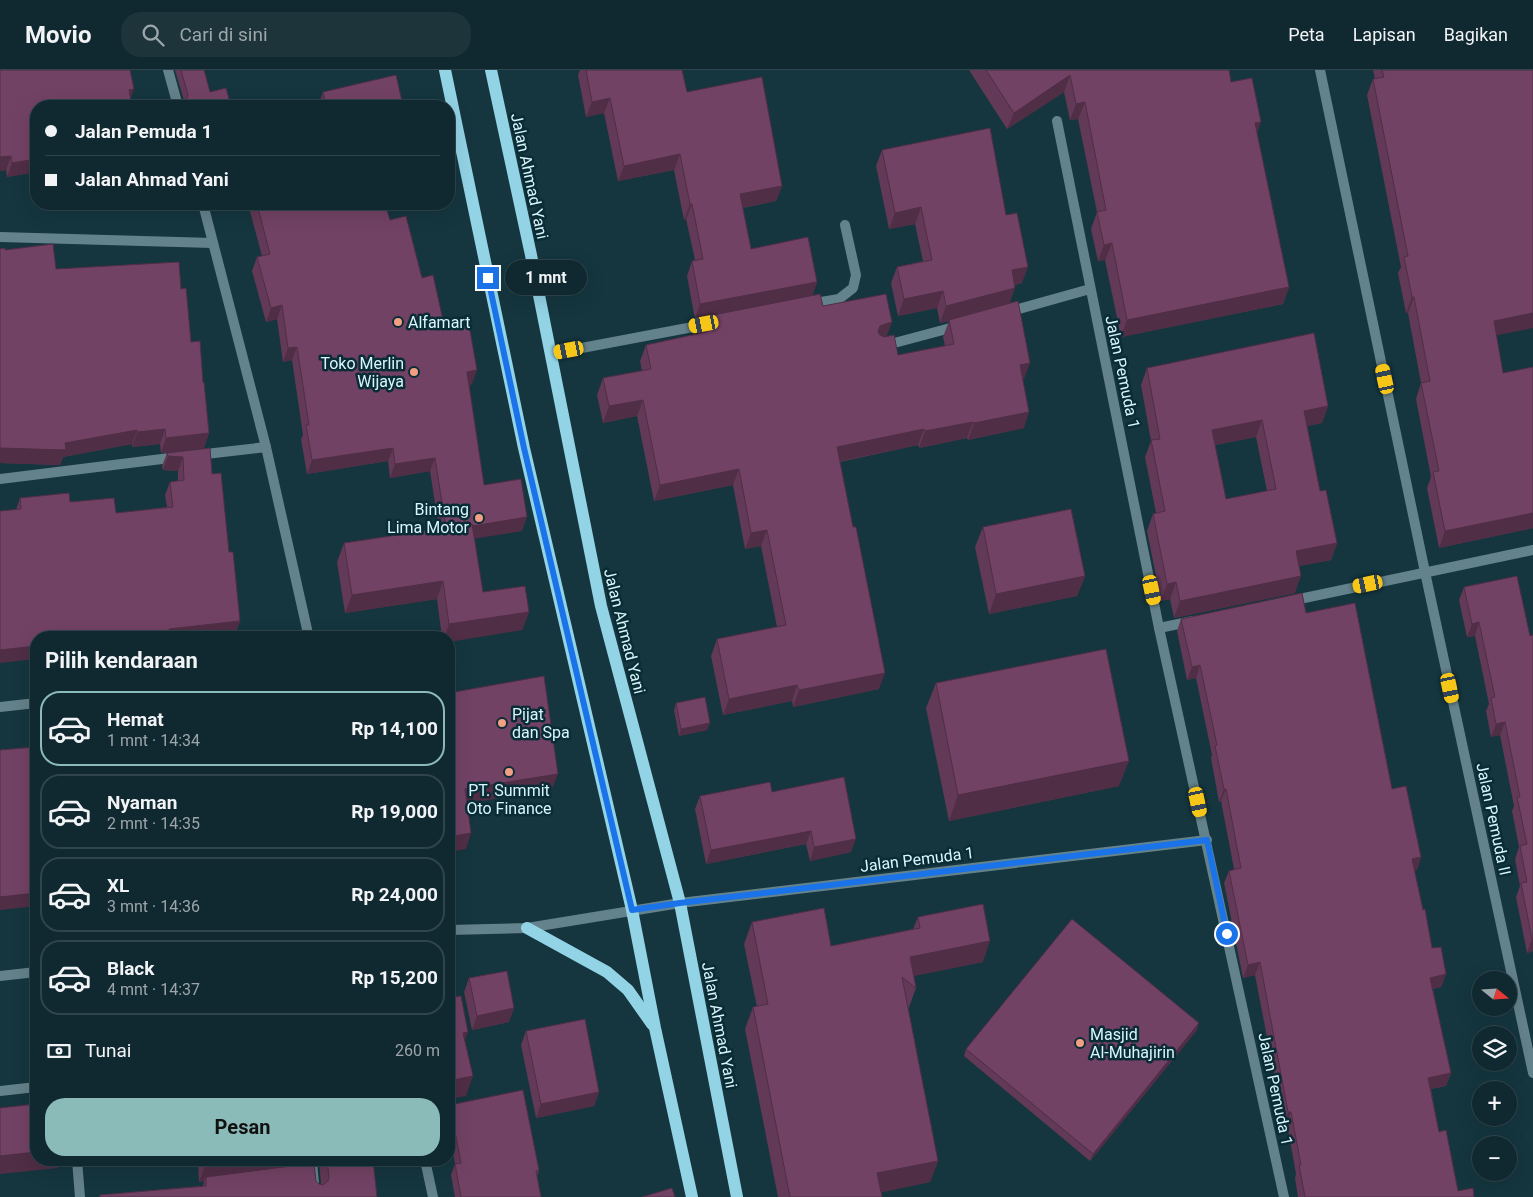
<!DOCTYPE html>
<html lang="id">
<meta charset="utf-8">
<style>
:root{--surface:#10282f;--page:#1e343b;--text:#f1f3f6;--muted:#9ca6aa;--line:#30444b;--accent:#8bbbb9}
body{margin:0;font-family:Roboto,sans-serif;background:var(--page);color:var(--text);height:100vh;display:flex;flex-direction:column;font-size:19px;white-space:nowrap}
*{box-sizing:border-box;margin:0}
p{font-size:16px;color:var(--muted)}
.icon{flex:none;width:28px;height:28px;fill:none;stroke:currentColor;stroke-width:2;stroke-linecap:round;stroke-linejoin:round}
.map{position:relative;flex:1;overflow:hidden}
.sheet{position:absolute;left:30px;top:561px;width:425px;height:535px;display:flex;flex-direction:column;background:var(--surface);border-radius:20px;box-shadow:0 5px 20px #0002,0 0 0 1px var(--line)}
.sheet>*{flex:none}
.guide{position:absolute;left:30px;top:30px;width:425px;height:110px;border-radius:20px;box-shadow:0 5px 20px #0002,0 0 0 1px var(--line);display:grid;align-content:center;height:110px;padding:0 15px;background:var(--surface)}
.needle{width:32px;rotate:108deg}
.tools{position:absolute;left:1472px;top:901px;display:grid;gap:10px}
.tools a{display:grid;place-items:center;width:45px;height:45px;border-radius:50%;background:var(--surface);box-shadow:0 5px 20px #0002,0 0 0 1px var(--line);font-size:25px}
.end{position:absolute;width:22px;height:22px;margin:-11px;border:6px solid #1a73e8;background:#fff;box-shadow:0 0 0 2px #fff}
.from{border-radius:50%}
.bubble{position:absolute;height:35px;border-radius:18px;background:var(--surface);box-shadow:0 5px 20px #0002,0 0 0 1px var(--line);font-size:16px;font-weight:700;line-height:35px;text-align:center}
.car{position:absolute;width:15px;height:30px;margin:-15px -8px;border-radius:6px;box-shadow:0 0 4px 1px #0007;background:linear-gradient(#f5c518 24%,#345 0 40%,#f5c518 0 76%,#345 0 86%,#f5c518 0)}
.guide b{display:flex;align-items:center;gap:18px;height:48px;font-size:19px}
.guide b+b{border-top:1px solid var(--line)}
.guide i{width:12px;height:12px;background:var(--text)}
ul{padding:0;list-style:none}
li{display:flex;align-items:center;gap:15px;height:75px;margin:0 10px 8px;padding:0 5px;border:2px solid var(--line);border-radius:20px}
li div{flex:1}
li b{display:block;font-size:19px}
li em{font-style:normal;font-weight:700}
li.current{border-color:var(--accent)}
li>.icon{width:45px;height:45px;stroke-width:1.5}
h2{padding:0 15px;font-size:22px;line-height:60px}
.pay{display:flex;align-items:center;gap:12px;height:55px;padding:0 15px;font-size:19px}
.pay p{margin-inline-start:auto}
.button{display:flex;gap:10px;margin-top:auto;padding:10px 15px}
.button a{flex:1;height:58px;border-radius:20px;background:var(--accent);color:#111;font-size:20px;font-weight:700;line-height:58px;text-align:center}
header{display:flex;align-items:center;gap:30px;box-sizing:border-box;height:70px;padding:0 25px;background:var(--surface);border-bottom:1px solid var(--line)}
header strong{font-size:24px}
nav{display:flex;gap:28px;margin-inline-start:auto;font-size:18px}
.search{width:350px;height:45px;background:var(--page);display:flex;align-items:center;gap:12px;box-sizing:border-box;padding:0 18px;border-radius:20px;color:var(--muted);font-size:19px}
.map>svg:first-child{display:block}
.lines{fill:none;stroke-linecap:round;stroke-linejoin:round}
.service{stroke:#64828b;stroke-width:10}
.minor{stroke:#64828b;stroke-width:10}
.tertiary{stroke:#64828b;stroke-width:10}
.primary{stroke:#93d3e6;stroke-width:12}
.wall{fill:#623956;fill-rule:evenodd}
.shaded-wall{fill:#502e46}
.building{fill:#724264;stroke:#502e46;fill-rule:evenodd}
.route{stroke:#1a73e8;stroke-width:6}
.poi-dot{fill:#f39f84;stroke:#0a2c34;stroke-width:2}
.labels{text-anchor:middle;stroke-width:5;stroke-linejoin:round;paint-order:stroke}
.street-label{font-size:16px;fill:#d9f5fd;stroke:#0a2c34}
.poi-label{font-size:16px;fill:#d9f5fd;stroke:#0a2c34;text-anchor:start}
</style>
<header>
<strong>Movio</strong>
<div class="search"><svg class="icon" aria-label="search" viewBox="0 0 24 24"><circle cx="10" cy="10" r="6"/><path d="M15 15l6 6"/></svg>Cari di sini</div>
<nav><a>Peta</a><a>Lapisan</a><a>Bagikan</a></nav>
</header>
<div class="map">
<svg width="1533" height="1127" viewBox="0 0 1533 1127">
<rect width="100%" height="100%" fill="#15363f"/>
<g class="lines">
<polyline class="service" points="0,167 213,173"/>
<g class="minor">
<polyline points="168,0 178,36"/>
<polyline points="1320,0 1425,502 1533,1003"/>
<polyline points="1057,51 1159,558 1284,1127"/>
<polyline points="203,134 266,377 309,568"/>
<polyline points="809,234 839,229 853,218 856,205 845,155"/>
<polyline points="1008,242 1090,219"/>
<polyline points="883,276 958,256"/>
<polyline points="550,284 714,253"/>
<polyline points="197,385 266,377"/>
<polyline points="0,409 178,387"/>
<polyline points="1290,531 1533,480"/>
<polyline points="1159,558 1193,551"/>
<polyline points="0,637 36,633"/>
<polyline points="680,833 1207,770"/>
<polyline points="0,1021 36,1017"/>
<polyline points="77,1090 80,1127"/>
<polyline points="312,1090 315,1127"/>
<polyline points="425,1090 433,1127"/>
</g>
<g class="tertiary">
<polyline points="449,860 527,858 680,833"/>
<polyline points="0,906 36,902"/>
</g>
<g class="primary">
<polyline points="445,0 524,378 632,840 655,958 692,1127"/>
<polyline points="491,0 531,185 601,536 680,833 737,1127"/>
<polyline points="527,858 607,902 628,920 652,954"/>
</g>
</g>
<g class="wall">
<polygon points="0,0 36,36 36,102 7,107 6,100 0,101"/>
<polygon points="175,0 204,0 210,22 231,36 184,36 185,34"/>
<polygon points="580,0 682,0 687,22 782,116 776,131 743,138 751,179 817,212 812,226 823,236 886,267 898,285 945,276 943,267 949,251 940,253 937,238 898,246 891,213 897,197 923,191 915,154 889,159 876,96 882,80 1006,145 1022,213 1015,215 1009,234 1024,309 1023,309 1024,358 968,370 967,368 919,378 918,375 840,392 879,619 793,637 792,631 723,645 711,586 717,569 777,557 761,476 745,479 733,415 654,431 637,346 603,353 597,325 603,308 642,301 640,291 646,275 698,264 703,248 695,249 687,206 692,191 695,190 686,149 684,150 674,100 618,111 604,43 586,47 578,5"/>
<polygon points="969,0 1229,0 1231,12 1257,63 1289,217 1283,234 1121,267 1105,190 1098,191 1091,159 1097,142 1078,49 1070,50 1064,22 1007,59"/>
<polygon points="1373,0 1533,0 1496,266 1503,303 1533,297 1533,458 1439,478 1427,418 1431,407 1416,329 1421,313 1408,243 1406,243 1398,203 1401,197 1367,25 1373,9 1375,9"/>
<polygon points="323,22 403,36 318,36"/>
<polygon points="248,134 385,134 390,150 422,208 445,259 472,314 469,315 484,415 522,461 474,468 483,522 529,542 522,560 442,568 437,529 345,543 337,492 344,473 439,459 430,401 390,408 388,391 307,404 301,369 303,365 292,290 283,292 277,249 266,252 252,201 257,187 262,186"/>
<polygon points="0,179 5,180 56,199 181,219 191,272 203,313 209,363 204,378 161,383 160,374 132,377 132,374 63,387 60,395 0,393"/>
<path d="M1147 298 1328 336 1322 353 1307 356 1320 421 1337 473 1331 490 1299 496 1295 523 1174 548 1170 529 1161 531 1147 461 1153 444 1156 443 1145 387 1151 371 1141 315ZM1256 367 1267 421 1226 429 1215 375Z"/>
<polygon points="210,378 212,404 229,482 240,551 235,565 208,568 36,568 16,440 20,428 70,432 116,443 167,437 165,425 170,412 178,411 178,401 163,400 162,396 167,383"/>
<polygon points="983,457 1085,506 1077,526 989,544 975,477"/>
<polygon points="1464,517 1530,566 1533,565 1533,881 1527,883 1516,827 1520,816 1515,789 1519,777 1512,741 1514,736 1500,665 1491,667 1486,641 1489,634 1475,566 1467,567 1459,530"/>
<polygon points="1306,543 1392,719 1421,787 1417,800 1414,801 1423,840 1432,878 1446,904 1441,917 1433,919 1451,1003 1446,1016 1431,1019 1439,1062 1458,1121 1474,1127 1298,1127 1295,1108 1296,1104 1287,1054 1284,1055 1255,905 1243,908 1224,813 1229,801 1234,799 1221,731 1219,732 1211,688 1212,685 1196,608 1187,610 1177,561 1181,549"/>
<polygon points="936,613 1119,716 949,751 926,638"/>
<polygon points="676,633 707,660 679,666 674,640"/>
<polygon points="772,722 851,782 810,791 806,774 706,794 695,739 700,726"/>
<polygon points="918,847 983,892 913,906 916,918 908,940 938,1091 930,1112 881,1122 882,1127 778,1127 745,959 753,937 757,937 744,874 752,852 831,876 913,859"/>
<polygon points="469,908 514,938 509,952 472,960 464,922"/>
<polygon points="1197,960 1090,1091 964,986 966,979"/>
<polygon points="526,961 599,1022 594,1036 536,1048 521,975"/>
<polygon points="450,1035 539,1100 537,1107 541,1127 455,1127 451,1105 455,1094 449,1060 449,1038"/>
<polygon points="198,1090 309,1090 307,1093 316,1111 319,1114 321,1114 319,1090 373,1090 377,1127 99,1127 100,1125 203,1116 204,1111 199,1112"/>
</g>
<g class="shaded-wall">
<polygon points="1070,5 1064,22 1007,59 1014,43"/>
<polygon points="134,19 129,33 129,20"/>
<polygon points="610,28 604,43 586,47 592,32"/>
<polygon points="1085,32 1078,49 1070,50 1076,34"/>
<polygon points="1261,52 1255,69 1255,53"/>
<polygon points="680,84 674,100 618,111 624,96"/>
<polygon points="11,86 6,100 0,101 0,87"/>
<polygon points="36,89 36,102 7,107 12,93"/>
<polygon points="782,116 776,131 735,139 740,124"/>
<polygon points="690,134 692,134 686,149 684,150"/>
<polygon points="921,137 915,154 889,159 895,143"/>
<polygon points="1112,173 1105,190 1098,191 1104,175"/>
<polygon points="1028,197 1022,213 1006,217 1012,200"/>
<polygon points="817,212 812,227 695,249 700,234"/>
<polygon points="1289,217 1283,234 1121,267 1127,250"/>
<polygon points="1015,218 1009,234 940,253 946,236"/>
<polygon points="943,221 937,238 898,246 904,229"/>
<polygon points="1412,227 1414,227 1408,243 1406,243"/>
<polygon points="282,235 277,249 266,252 271,238"/>
<polygon points="1533,243 1533,258 1488,267 1494,251"/>
<polygon points="892,252 886,268 874,272 880,256"/>
<polygon points="297,277 292,290 283,292 288,278"/>
<polygon points="1030,293 1024,309 1014,311 1020,295"/>
<polygon points="477,300 472,314 462,316 467,302"/>
<polygon points="643,330 637,346 603,353 609,336"/>
<polygon points="1328,336 1322,353 1298,358 1304,341"/>
<polygon points="1029,342 1024,358 968,370 974,353"/>
<polygon points="1262,350 1256,367 1205,377 1212,360"/>
<polygon points="973,352 967,368 919,378 925,361"/>
<polygon points="165,359 160,374 132,377 137,362"/>
<polygon points="924,359 918,375 831,393 837,377"/>
<polygon points="137,360 132,374 63,387 60,395 0,393 0,378 65,373"/>
<polygon points="209,363 204,378 161,383 166,368"/>
<polygon points="393,378 388,391 307,404 312,390"/>
<polygon points="168,386 183,387 178,401 163,400"/>
<polygon points="435,388 430,401 390,408 395,394"/>
<polygon points="739,399 733,415 654,431 660,415"/>
<polygon points="1533,443 1533,458 1439,478 1445,461"/>
<polygon points="527,447 522,461 442,474 447,460"/>
<polygon points="767,460 761,476 745,479 751,463"/>
<polygon points="1337,473 1331,490 1289,498 1296,481"/>
<polygon points="1085,506 1077,526 989,544 996,524"/>
<polygon points="1301,506 1295,523 1174,548 1180,531"/>
<polygon points="443,511 437,529 345,543 352,525"/>
<polygon points="1176,512 1170,529 1161,531 1167,514"/>
<polygon points="529,542 522,560 449,572 449,568 444,568 449,554"/>
<polygon points="240,551 235,565 208,568 166,568 169,559"/>
<polygon points="1479,552 1475,566 1467,567 1472,554"/>
<polygon points="36,576 36,589 0,593 0,580"/>
<polygon points="1200,595 1196,608 1187,610 1192,597"/>
<polygon points="885,603 879,619 793,637 799,620"/>
<polygon points="797,615 792,631 723,645 729,629"/>
<polygon points="1505,652 1500,665 1491,667 1496,654"/>
<polygon points="710,653 707,660 679,666 681,659"/>
<polygon points="1129,691 1119,716 949,751 958,725"/>
<polygon points="558,704 552,719 459,735 465,719"/>
<polygon points="1224,719 1226,719 1221,731 1219,732"/>
<polygon points="811,761 806,774 706,794 711,780"/>
<polygon points="471,763 466,779 449,782 449,767"/>
<polygon points="856,769 851,782 810,791 814,777"/>
<polygon points="1421,787 1417,800 1407,802 1412,789"/>
<polygon points="36,823 36,836 0,840 0,827"/>
<polygon points="1532,869 1533,869 1533,881 1527,883"/>
<polygon points="990,871 983,892 904,908 910,887"/>
<polygon points="1260,892 1255,905 1243,908 1248,895"/>
<polygon points="1446,904 1441,917 1426,920 1430,908"/>
<polygon points="514,938 509,952 472,960 477,946"/>
<polygon points="1199,953 1197,960 1090,1091 1093,1084"/>
<polygon points="468,962 461,981 463,963"/>
<polygon points="1451,1003 1446,1016 1424,1020 1428,1008"/>
<polygon points="473,1006 466,1026 449,1029 449,1011"/>
<polygon points="599,1022 594,1036 536,1048 541,1034"/>
<polygon points="1288,1042 1291,1042 1287,1054 1284,1055"/>
<polygon points="36,1082 36,1090 61,1090 60,1090 58,1098 0,1104 0,1086"/>
<polygon points="228,1090 309,1090 306,1098 206,1107 204,1111 199,1112 206,1093"/>
<polygon points="938,1091 930,1112 870,1125 877,1103"/>
</g>
<g class="building">
<polygon points="0,0 130,0 134,19 129,20 132,36 36,36 36,89 12,93 11,86 0,87"/>
<polygon points="181,0 204,0 210,22 226,18 231,36 187,36 186,31 188,25"/>
<polygon points="586,0 682,0 687,22 762,7 782,116 740,124 751,179 808,167 817,212 700,234 692,191 703,189 692,134 690,134 680,84 624,96 610,28 592,32"/>
<polygon points="986,0 1229,0 1231,12 1252,8 1261,52 1255,53 1289,217 1127,250 1112,173 1104,175 1097,142 1106,140 1085,32 1076,34 1070,5 1014,43"/>
<polygon points="1382,0 1533,0 1533,243 1494,251 1503,303 1533,297 1533,443 1445,461 1433,402 1439,401 1421,313 1430,311 1414,227 1412,227 1404,187 1408,186 1373,9 1384,7"/>
<polygon points="396,5 403,36 326,36 323,22"/>
<polygon points="990,58 1006,145 1017,143 1028,197 1012,200 1015,218 946,236 943,221 904,229 897,197 932,190 921,137 895,143 882,80"/>
<polygon points="257,134 385,134 390,150 406,146 422,208 433,205 445,259 469,255 477,300 467,302 484,415 521,409 527,447 473,456 472,454 446,458 435,388 395,394 393,378 312,390 306,355 309,355 297,277 288,278 282,235 271,238 257,187 270,184"/>
<polygon points="53,174 56,199 179,192 181,219 186,218 191,272 200,271 203,313 204,312 209,363 166,368 165,359 137,362 137,360 65,373 66,380 0,378 0,179 5,178 5,180"/>
<polygon points="820,224 823,236 886,224 892,252 880,256 878,262 880,265 884,267 894,265 898,285 954,274 949,250 1018,231 1030,293 1020,295 1029,342 974,353 973,352 925,361 924,359 837,377 853,457 856,457 885,603 799,620 797,615 729,629 717,569 786,555 767,460 751,463 739,399 660,415 643,330 609,336 603,308 651,299 646,275 706,262 703,247"/>
<path d="M1314 263 1328 336 1304 341 1320 421 1326 420 1337 473 1296 481 1301 506 1180 531 1176 512 1167 514 1153 444 1165 441 1151 370 1160 369 1147 298ZM1262 350 1276 419 1226 429 1212 360Z"/>
<polygon points="210,378 212,404 221,403 229,482 233,482 240,551 169,559 170,568 36,568 36,576 0,580 0,441 21,439 20,428 69,423 70,432 114,428 116,443 173,437 170,412 184,410 183,387 168,386 167,383"/>
<polygon points="1071,439 1085,506 996,524 983,457"/>
<polygon points="472,454 483,522 525,516 529,542 449,554 443,511 352,525 344,473"/>
<polygon points="1517,506 1530,566 1533,565 1533,869 1532,869 1521,813 1527,812 1520,776 1527,774 1517,727 1520,727 1505,652 1496,654 1491,628 1495,627 1479,552 1472,554 1464,517"/>
<polygon points="1302,523 1306,543 1355,533 1392,719 1406,716 1421,787 1412,789 1423,840 1425,839 1432,878 1441,877 1446,904 1430,908 1451,1003 1428,1008 1439,1062 1446,1060 1458,1121 1473,1118 1474,1127 1305,1127 1299,1095 1301,1095 1291,1042 1288,1042 1260,892 1248,895 1229,801 1241,798 1226,719 1224,719 1215,676 1217,675 1200,595 1192,597 1181,549"/>
<polygon points="1106,579 1129,691 958,725 936,613"/>
<polygon points="544,606 558,704 465,719 471,763 449,767 449,623"/>
<polygon points="705,627 710,653 681,659 676,633"/>
<polygon points="36,677 36,823 0,827 0,680"/>
<polygon points="844,707 856,769 814,777 811,761 711,780 700,726 770,712 772,722"/>
<polygon points="983,834 990,871 910,887 916,918 902,907 938,1091 877,1103 882,1127 790,1127 753,937 768,934 752,852 824,838 831,876 920,858 918,847"/>
<polygon points="1072,849 1199,953 1093,1084 966,979"/>
<polygon points="507,901 514,938 477,946 469,908"/>
<polygon points="461,926 468,962 463,963 473,1006 449,1011 449,928"/>
<polygon points="585,949 599,1022 541,1034 526,961"/>
<polygon points="523,1020 539,1100 536,1101 541,1127 461,1127 455,1094 461,1093 450,1035"/>
<polygon points="36,1034 36,1082 0,1086 0,1038"/>
<polygon points="206,1090 227,1090 206,1093"/>
<polygon points="327,1090 373,1090 377,1127 100,1127 100,1125 206,1116 206,1107 314,1093 316,1111 319,1114 323,1115 328,1111 329,1107"/>
<polygon points="672,1118 675,1127 642,1127"/>
</g>
<g class="lines">
<polyline class="route" points="488,208 524,378 632,840 680,833 1207,770 1227,864"/>
</g>
<g class="poi-dot">
<circle cx="398" cy="252" r="5"/>
<circle cx="414" cy="302" r="5"/>
<circle cx="479" cy="448" r="5"/>
<circle cx="502" cy="653" r="5"/>
<circle cx="509" cy="702" r="5"/>
<circle cx="1080" cy="973" r="5"/>
</g>
<g class="labels">
<g class="street-label">
<text transform="translate(530 106) rotate(78)" y="6">Jalan Ahmad Yani</text>
<text transform="translate(1123 302) rotate(78)" y="6">Jalan Pemuda 1</text>
<text transform="translate(625 561) rotate(76)" y="6">Jalan Ahmad Yani</text>
<text transform="translate(1494 749) rotate(78)" y="6">Jalan Pemuda II</text>
<text transform="translate(917 789) rotate(-7)" y="6">Jalan Pemuda 1</text>
<text transform="translate(720 955) rotate(79)" y="6">Jalan Ahmad Yani</text>
<text transform="translate(1276 1019) rotate(78)" y="6">Jalan Pemuda 1</text>
</g>
<g class="poi-label">
<text x="408" y="258">Alfamart</text>
<text x="404" y="299" text-anchor="end">Toko Merlin<tspan x="404" dy="18">Wijaya</tspan></text>
<text x="469" y="445" text-anchor="end">Bintang<tspan x="469" dy="18">Lima Motor</tspan></text>
<text x="512" y="650">Pijat<tspan x="512" dy="18">dan Spa</tspan></text>
<text x="509" y="726" text-anchor="middle">PT. Summit<tspan x="509" dy="18">Oto Finance</tspan></text>
<text x="1090" y="970">Masjid<tspan x="1090" dy="18">Al-Muhajirin</tspan></text>
</g>
</g>
</svg>
<div class="tools">
<a><svg class="needle" viewBox="-14 -14 28 28"><path d="M0-13l5 13h-10z" fill="#e53935"/><path d="M0 13l5-13h-10z" fill="#9ca6aa"/></svg></a>
<a><svg class="icon" aria-label="layers" viewBox="0 0 24 24"><path d="M12 4l9 5-9 5-9-5zM3 14l9 5 9-5"/></svg></a>
<a>+</a>
<a>−</a>
</div>
<i class="end from" style="left:1227px;top:864px"></i>
<i class="end" style="left:488px;top:208px"></i>
<div class="bubble" style="left:505px;top:190px;width:82px">1 mnt</div>
<i class="car" style="left:704px;top:254px;rotate:259deg"></i>
<i class="car" style="left:569px;top:280px;rotate:259deg"></i>
<i class="car" style="left:1385px;top:309px;rotate:348deg"></i>
<i class="car" style="left:1368px;top:514px;rotate:258deg"></i>
<i class="car" style="left:1152px;top:520px;rotate:168deg"></i>
<i class="car" style="left:1450px;top:618px;rotate:168deg"></i>
<i class="car" style="left:1198px;top:732px;rotate:168deg"></i>
<div class="guide">
<b><i class="from"></i>Jalan Pemuda 1</b>
<b><i></i>Jalan Ahmad Yani</b>
</div>
<section class="sheet">
<h2>Pilih kendaraan</h2>
<ul>
<li class="current"><svg class="icon" aria-label="car" viewBox="0 0 24 24"><path d="M5 17H2v-5l4-1 3-4h7l3 4 3 1v5h-3M9 17h6M6 11h13"/><circle cx="7" cy="17" r="2"/><circle cx="17" cy="17" r="2"/></svg><div><b>Hemat</b><p>1 mnt · 14:34</p></div><em>Rp 14,100</em></li>
<li><svg class="icon" aria-label="car" viewBox="0 0 24 24"><path d="M5 17H2v-5l4-1 3-4h7l3 4 3 1v5h-3M9 17h6M6 11h13"/><circle cx="7" cy="17" r="2"/><circle cx="17" cy="17" r="2"/></svg><div><b>Nyaman</b><p>2 mnt · 14:35</p></div><em>Rp 19,000</em></li>
<li><svg class="icon" aria-label="car" viewBox="0 0 24 24"><path d="M5 17H2v-5l4-1 3-4h7l3 4 3 1v5h-3M9 17h6M6 11h13"/><circle cx="7" cy="17" r="2"/><circle cx="17" cy="17" r="2"/></svg><div><b>XL</b><p>3 mnt · 14:36</p></div><em>Rp 24,000</em></li>
<li><svg class="icon" aria-label="car" viewBox="0 0 24 24"><path d="M5 17H2v-5l4-1 3-4h7l3 4 3 1v5h-3M9 17h6M6 11h13"/><circle cx="7" cy="17" r="2"/><circle cx="17" cy="17" r="2"/></svg><div><b>Black</b><p>4 mnt · 14:37</p></div><em>Rp 15,200</em></li>
</ul>
<div class="pay"><svg class="icon" aria-label="cash" viewBox="0 0 24 24"><path d="M3 7h18v10H3z"/><circle cx="12" cy="12" r="2"/></svg>Tunai<p>260 m</p></div>
<div class="button"><a>Pesan</a></div>
</section>
</div>
